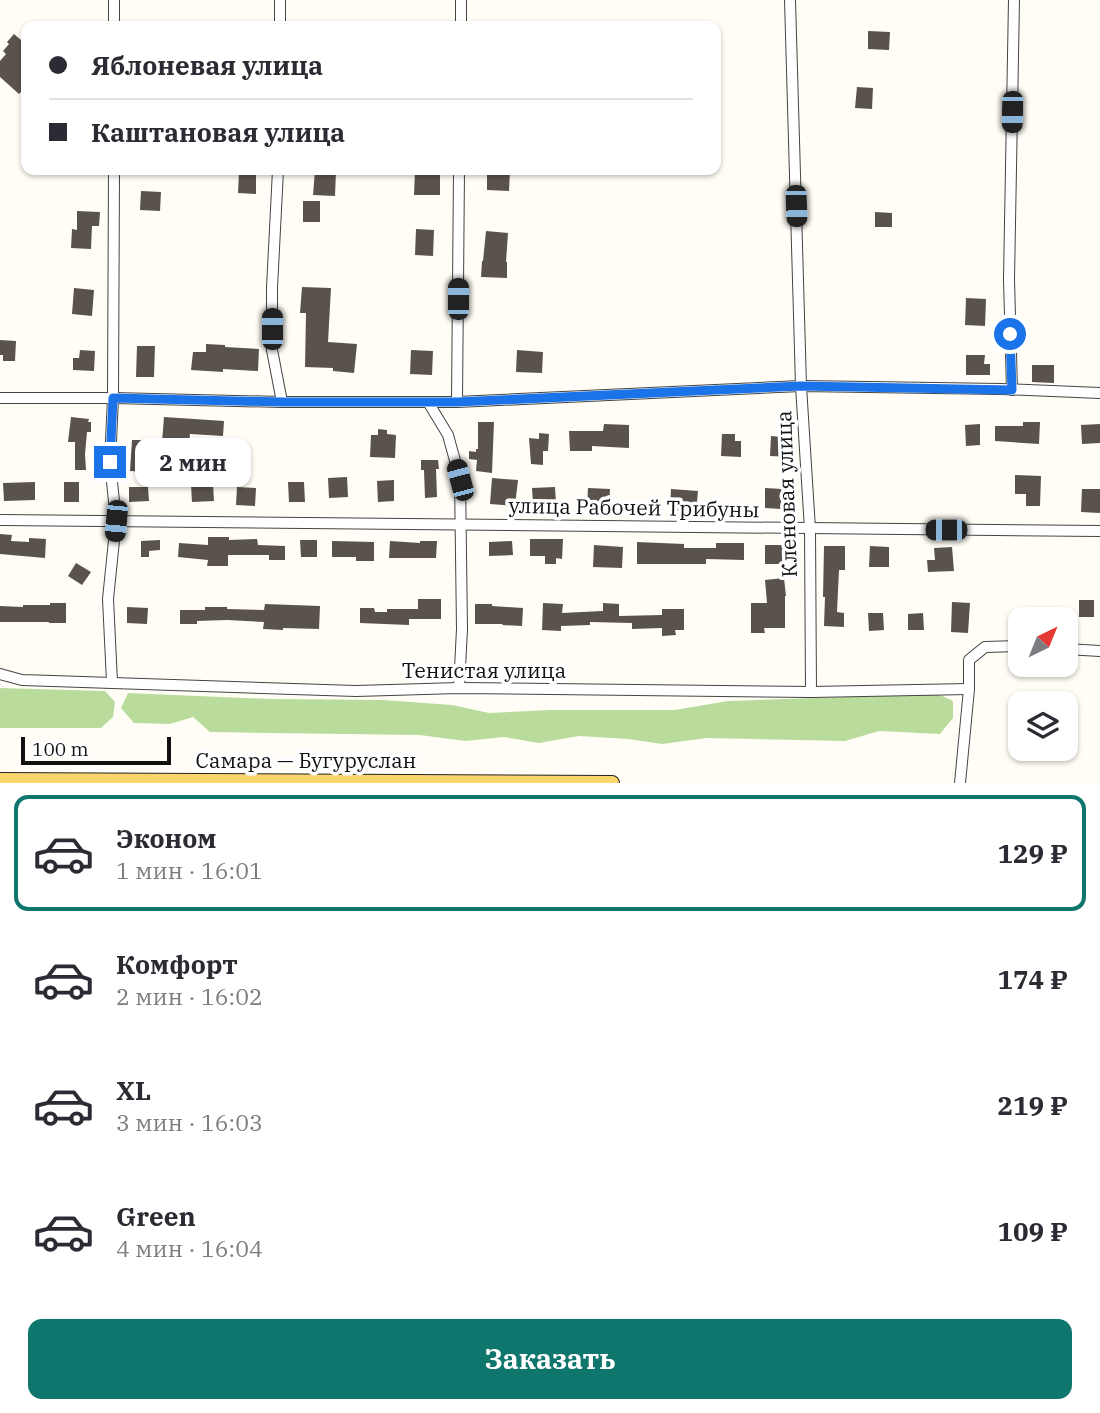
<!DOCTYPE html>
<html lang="ru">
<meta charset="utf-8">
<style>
:root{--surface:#fff;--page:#f2f2f3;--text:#2b2b33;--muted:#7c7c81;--line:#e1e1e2;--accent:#0f766e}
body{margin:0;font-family:"IBM Plex Serif",serif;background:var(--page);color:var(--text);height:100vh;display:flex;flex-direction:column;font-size:26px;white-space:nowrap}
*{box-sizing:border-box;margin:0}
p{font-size:23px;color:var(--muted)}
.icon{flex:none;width:38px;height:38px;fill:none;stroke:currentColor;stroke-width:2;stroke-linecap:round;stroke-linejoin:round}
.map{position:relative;height:783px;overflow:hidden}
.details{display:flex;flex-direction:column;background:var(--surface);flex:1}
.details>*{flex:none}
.banner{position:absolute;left:21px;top:21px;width:700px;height:154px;border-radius:14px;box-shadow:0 2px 5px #0004;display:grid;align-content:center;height:154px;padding:0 28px;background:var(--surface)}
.needle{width:46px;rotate:43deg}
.tools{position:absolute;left:1008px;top:607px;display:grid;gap:14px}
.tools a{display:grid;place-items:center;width:70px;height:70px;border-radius:14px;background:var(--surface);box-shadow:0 2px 5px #0004;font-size:35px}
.scale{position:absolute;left:21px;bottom:18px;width:150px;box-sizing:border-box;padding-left:7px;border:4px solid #111;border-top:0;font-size:19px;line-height:24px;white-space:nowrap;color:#111;-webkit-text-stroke:5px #fff;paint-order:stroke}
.end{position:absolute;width:32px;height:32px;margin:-16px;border:9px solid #1a73e8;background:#fff;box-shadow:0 0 0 4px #fff}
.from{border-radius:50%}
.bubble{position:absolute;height:49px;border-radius:14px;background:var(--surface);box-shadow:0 2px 5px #0004;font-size:23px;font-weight:700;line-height:49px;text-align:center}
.car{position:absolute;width:21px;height:42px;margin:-21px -10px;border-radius:9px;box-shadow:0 0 5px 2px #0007;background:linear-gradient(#222 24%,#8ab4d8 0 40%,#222 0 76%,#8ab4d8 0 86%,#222 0)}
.banner b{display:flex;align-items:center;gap:24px;height:66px;font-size:26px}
.banner b+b{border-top:2px solid var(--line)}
.banner i{width:18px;height:18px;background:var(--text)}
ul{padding:12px 0 0;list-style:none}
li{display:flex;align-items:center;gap:21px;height:116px;margin:0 14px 10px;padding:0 14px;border:4px solid transparent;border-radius:14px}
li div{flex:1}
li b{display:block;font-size:26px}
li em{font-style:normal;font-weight:700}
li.current{border-color:var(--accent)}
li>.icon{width:63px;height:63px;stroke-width:1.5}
.action{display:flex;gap:14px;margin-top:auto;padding:14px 28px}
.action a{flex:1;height:80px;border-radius:14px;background:var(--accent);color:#fff;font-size:28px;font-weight:700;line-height:80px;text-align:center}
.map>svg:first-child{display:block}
.forest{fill:#b9dc9c}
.building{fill:#5a524d}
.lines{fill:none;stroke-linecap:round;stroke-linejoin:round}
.minor-casing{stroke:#444;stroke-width:12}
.major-casing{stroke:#222;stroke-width:16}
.minor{stroke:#fff;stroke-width:10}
.major{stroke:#f9d66b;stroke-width:14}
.route{stroke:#1a73e8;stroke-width:9}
.labels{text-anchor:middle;stroke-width:7;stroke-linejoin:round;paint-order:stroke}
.street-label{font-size:21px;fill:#111;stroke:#fff}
</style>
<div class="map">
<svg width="1100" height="783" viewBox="0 0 1100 783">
<rect width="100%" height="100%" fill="#fffdf5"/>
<g class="forest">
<polygon points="0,688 105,691 115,702 113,717 101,728 0,728"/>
<polygon points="128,693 270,699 383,700 452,705 489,713 552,710 675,710 728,701 938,694 953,701 953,718 940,734 879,731 845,741 707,738 662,744 628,739 579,736 539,743 504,737 465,741 420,735 210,732 193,717 170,724 134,723 121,708"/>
</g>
<g class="building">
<polygon points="868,31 890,32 889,50 868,49"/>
<polygon points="14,34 21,40 26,34 26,86 19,94 0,77 0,61 6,54 3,51 9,44 7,42"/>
<polygon points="857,87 873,88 872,109 855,108"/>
<polygon points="315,170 336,170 335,196 313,195"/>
<polygon points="415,170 440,170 440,195 414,195"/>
<polygon points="487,170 510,170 509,191 487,190"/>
<polygon points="239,171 256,171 256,194 238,193"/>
<polygon points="141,191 161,192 160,211 140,210"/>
<rect x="303" y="201" width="17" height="21"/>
<polygon points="77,211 100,212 99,226 92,226 91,249 71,248 72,229 77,230"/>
<polygon points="875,212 892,213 892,227 875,227"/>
<polygon points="416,229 434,230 433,256 415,255"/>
<polygon points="486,231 508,233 506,262 507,262 507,278 481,277 482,261 483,261"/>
<polygon points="302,287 331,288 328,342 357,344 354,373 333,371 333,368 305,367 306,313 300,313"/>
<polygon points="74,288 94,290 92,316 72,314"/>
<polygon points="966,298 986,299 985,326 965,325"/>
<polygon points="0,340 16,341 15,361 3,361 3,355 0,355"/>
<polygon points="206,344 225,345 225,347 259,349 258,371 223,369 223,372 191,370 193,352 206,352"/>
<polygon points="137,346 155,346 154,377 136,377"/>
<polygon points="80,350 95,351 94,371 73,370 73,358 79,358"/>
<polygon points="411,350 433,351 432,375 410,374"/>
<polygon points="517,350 543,352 542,373 516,372"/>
<polygon points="966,355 985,355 984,364 990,364 990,375 966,375"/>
<polygon points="1032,365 1054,365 1054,383 1032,382"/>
<polygon points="71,417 89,419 88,422 91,422 91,432 87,432 85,454 86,470 75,470 75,442 68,442"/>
<polygon points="164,417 224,421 223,436 190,434 189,444 162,442"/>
<polygon points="478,422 494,422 492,473 476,471 477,460 469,459 469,451 476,452 476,449 478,449"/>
<polygon points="1023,422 1040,422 1039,444 995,441 995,426 1023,426"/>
<polygon points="604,424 629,425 629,448 592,446 592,451 570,451 569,431 603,431"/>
<polygon points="980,424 980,445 966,446 965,425"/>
<polygon points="1100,424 1100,443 1082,444 1081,425"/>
<polygon points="378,429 387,430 387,434 396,435 395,458 370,457 371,435 378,435"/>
<polygon points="539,433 549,434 548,451 543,451 543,465 531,464 529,438 539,439"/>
<polygon points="722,434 735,434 735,441 741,441 741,457 721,456"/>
<polygon points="771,436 793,438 792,457 770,456"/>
<polygon points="132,440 143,440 143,446 149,446 148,472 130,471"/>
<polygon points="421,460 438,460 439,469 436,469 437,497 425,498 424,470 421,470"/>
<polygon points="1015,475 1041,476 1040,506 1026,506 1026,494 1015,494"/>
<polygon points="347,477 348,497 329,498 328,478"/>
<polygon points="492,478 518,480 515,506 490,504"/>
<polygon points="394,480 394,501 378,502 377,481"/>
<polygon points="35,482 35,500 4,501 3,483"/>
<rect x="64" y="482" width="15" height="20"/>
<polygon points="288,482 304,482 305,502 289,502"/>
<polygon points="213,484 214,501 192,502 191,485"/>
<polygon points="129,487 148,487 149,501 129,502"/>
<polygon points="237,487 256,488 255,506 236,505"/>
<polygon points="555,487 556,503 533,504 532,488"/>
<polygon points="588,488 610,489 609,509 587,508"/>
<polygon points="765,488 782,489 781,509 765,508"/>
<polygon points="671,489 698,491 696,512 670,510"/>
<polygon points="1082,489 1100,489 1100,513 1081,512"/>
<polygon points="0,534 12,535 11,541 29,542 29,538 46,539 45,558 0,554"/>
<polygon points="208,537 229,537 229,540 257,539 258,545 285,546 285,560 269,560 269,555 228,555 228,566 207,566 208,560 178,557 179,543 208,545"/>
<polygon points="530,539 563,539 562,559 556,558 556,564 545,564 545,556 530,556"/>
<polygon points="160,540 160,550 149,551 149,557 141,557 141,541"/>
<polygon points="300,540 317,540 317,557 301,557"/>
<polygon points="332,541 374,542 374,561 356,561 356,557 332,557"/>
<polygon points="390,541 420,543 420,541 437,541 436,558 389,558"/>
<polygon points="512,541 513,555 489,556 489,542"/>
<polygon points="637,542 684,544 684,548 716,548 716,543 744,543 744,560 706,559 706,564 637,564"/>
<polygon points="594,545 623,547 622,568 593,567"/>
<rect x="765" y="545" width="19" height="19"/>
<polygon points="824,546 845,546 845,570 839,570 837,612 844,613 844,627 824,626 825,597 823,597"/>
<polygon points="870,546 889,547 889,567 869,567"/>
<polygon points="952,547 954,571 928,572 927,560 935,560 934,548"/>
<polygon points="76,563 91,572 82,585 68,576"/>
<polygon points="784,578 786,596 785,596 785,628 764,628 765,633 751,633 751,603 767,603 765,580"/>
<polygon points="418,599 441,599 441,619 409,619 409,625 360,623 360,608 374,608 375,612 387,612 387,609 418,609"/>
<rect x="1079" y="600" width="15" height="17"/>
<polygon points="952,602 970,603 968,633 951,632"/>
<polygon points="50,603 66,603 66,623 49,623 49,622 0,622 0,606 23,607 23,605 50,605"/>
<polygon points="543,603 563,604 562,613 603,611 603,603 619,604 619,616 662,615 662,609 684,609 684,630 675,630 676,635 662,636 662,628 632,629 632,623 590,622 590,625 561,626 561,631 542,630"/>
<polygon points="265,604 320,606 319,629 283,628 283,630 263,629 264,622 227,620 197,621 197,624 180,624 180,610 205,610 205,607 227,607 227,609 264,610"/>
<polygon points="475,604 492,604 492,606 523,608 522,626 502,625 503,624 475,624"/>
<polygon points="127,607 148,608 147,624 127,623"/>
<polygon points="868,613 883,613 884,630 869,631"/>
<polygon points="923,613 924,630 908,630 908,614"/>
</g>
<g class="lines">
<defs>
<g id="minor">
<polyline points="790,0 801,386 810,529 811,692"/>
<polyline points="114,26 114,0"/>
<polyline points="280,26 280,0"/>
<polyline points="461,26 461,0"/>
<polyline points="278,170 272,288 272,350 282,402"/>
<polyline points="1012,390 1009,279 1014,0"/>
<polyline points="0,398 113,398 282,402 457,402 801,386 1001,389 1100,393"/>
<polyline points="428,402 448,435 460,479 462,629 459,688"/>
<polyline points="457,402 459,170"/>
<polyline points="0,520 1100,531"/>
<polyline points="1066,649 1100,651"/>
<polyline points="0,674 22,680 356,691 459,688 811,692 969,689"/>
<polyline points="112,682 108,599 116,521 110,462 113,398 114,170"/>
<polyline points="960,783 969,689 969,660 985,647 1020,646"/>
</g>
<polyline id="major" points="0,780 612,783"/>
</defs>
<use href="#minor" class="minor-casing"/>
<use href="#major" class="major-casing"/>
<use href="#minor" class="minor"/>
<use href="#major" class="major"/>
</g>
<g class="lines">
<polyline class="route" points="110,462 113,398 282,402 457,402 801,386 1012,390 1010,334"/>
</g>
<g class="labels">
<g class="street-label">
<text transform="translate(787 494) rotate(-92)" y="7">Кленовая улица</text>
<text transform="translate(634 508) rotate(1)" y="7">улица Рабочей Трибуны</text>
<text x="484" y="678">Тенистая улица</text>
<text x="306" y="768">Самара — Бугуруслан</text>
</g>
</g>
</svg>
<div class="tools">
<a><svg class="needle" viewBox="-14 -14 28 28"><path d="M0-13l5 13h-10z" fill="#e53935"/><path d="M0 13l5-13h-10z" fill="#7c7c81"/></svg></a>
<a><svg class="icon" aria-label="layers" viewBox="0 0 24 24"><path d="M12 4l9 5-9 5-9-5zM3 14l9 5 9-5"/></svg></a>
</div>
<div class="scale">100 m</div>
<i class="end from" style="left:1010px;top:334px"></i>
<i class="end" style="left:110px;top:462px"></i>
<div class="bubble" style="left:135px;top:438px;width:116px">2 мин</div>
<i class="car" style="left:1012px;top:112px;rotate:181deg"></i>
<i class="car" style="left:796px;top:206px;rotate:178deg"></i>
<i class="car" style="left:458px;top:299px;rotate:0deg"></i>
<i class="car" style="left:272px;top:329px;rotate:0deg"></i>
<i class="car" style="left:460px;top:480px;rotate:345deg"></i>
<i class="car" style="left:116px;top:521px;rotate:185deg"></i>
<i class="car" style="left:946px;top:530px;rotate:270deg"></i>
<div class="banner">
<b><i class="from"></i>Яблоневая улица</b>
<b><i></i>Каштановая улица</b>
</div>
</div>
<section class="details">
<ul>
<li class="current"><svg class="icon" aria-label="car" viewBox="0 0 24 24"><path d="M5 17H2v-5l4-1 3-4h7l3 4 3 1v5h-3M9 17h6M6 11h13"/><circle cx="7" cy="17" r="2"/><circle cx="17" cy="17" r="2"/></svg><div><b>Эконом</b><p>1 мин · 16:01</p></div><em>129 ₽</em></li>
<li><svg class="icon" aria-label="car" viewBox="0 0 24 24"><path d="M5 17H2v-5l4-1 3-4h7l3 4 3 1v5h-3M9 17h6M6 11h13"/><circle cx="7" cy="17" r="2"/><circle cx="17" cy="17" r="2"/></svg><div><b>Комфорт</b><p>2 мин · 16:02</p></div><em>174 ₽</em></li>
<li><svg class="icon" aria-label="car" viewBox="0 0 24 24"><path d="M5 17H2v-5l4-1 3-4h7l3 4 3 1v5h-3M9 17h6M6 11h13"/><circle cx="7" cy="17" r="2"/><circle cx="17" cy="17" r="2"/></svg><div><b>XL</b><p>3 мин · 16:03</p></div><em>219 ₽</em></li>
<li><svg class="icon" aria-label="car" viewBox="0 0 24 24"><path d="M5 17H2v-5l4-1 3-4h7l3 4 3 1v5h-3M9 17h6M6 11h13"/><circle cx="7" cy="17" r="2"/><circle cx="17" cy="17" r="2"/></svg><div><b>Green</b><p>4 мин · 16:04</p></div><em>109 ₽</em></li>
</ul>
<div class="action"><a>Заказать</a></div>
</section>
